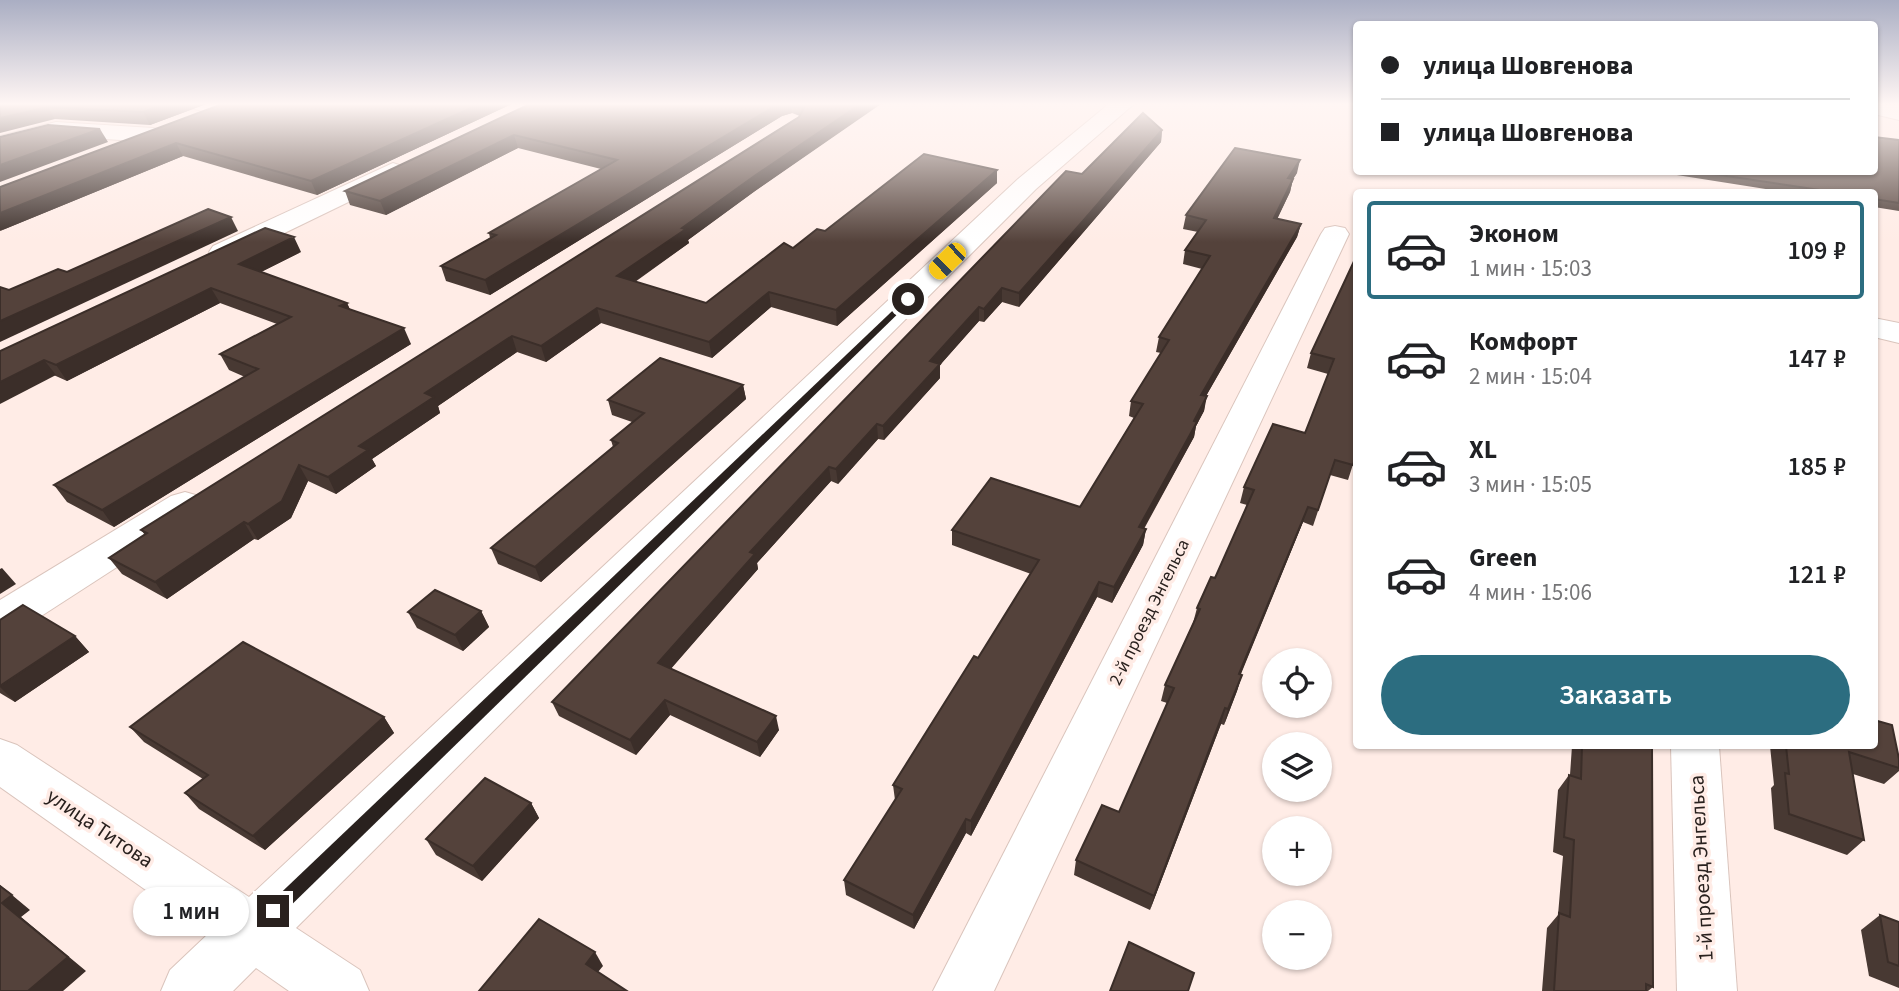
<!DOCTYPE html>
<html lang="ru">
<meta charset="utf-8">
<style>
:root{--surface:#fff;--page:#f6f6f6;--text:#202124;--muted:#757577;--line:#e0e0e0;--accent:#2c6d80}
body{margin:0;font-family:"Source Sans 3",sans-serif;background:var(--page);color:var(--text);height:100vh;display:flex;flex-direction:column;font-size:26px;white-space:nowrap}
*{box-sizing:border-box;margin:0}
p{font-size:23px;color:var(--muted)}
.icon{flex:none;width:38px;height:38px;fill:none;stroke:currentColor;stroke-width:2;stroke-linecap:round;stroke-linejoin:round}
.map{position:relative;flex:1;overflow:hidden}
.details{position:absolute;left:1353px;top:189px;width:525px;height:560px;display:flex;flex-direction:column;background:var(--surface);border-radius:7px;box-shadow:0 2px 5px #0004}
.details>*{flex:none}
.top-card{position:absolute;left:1353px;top:21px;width:525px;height:154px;border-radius:7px;box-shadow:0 2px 5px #0004;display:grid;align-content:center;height:154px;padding:0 28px;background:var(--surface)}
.tools{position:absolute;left:1262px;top:648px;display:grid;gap:14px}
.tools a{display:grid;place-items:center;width:70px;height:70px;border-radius:50%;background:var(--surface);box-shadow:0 2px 5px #0004;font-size:35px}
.end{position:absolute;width:32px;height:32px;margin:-16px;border:9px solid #29211e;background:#fff;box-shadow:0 0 0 4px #fff}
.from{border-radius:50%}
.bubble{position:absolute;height:49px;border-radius:24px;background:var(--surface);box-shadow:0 2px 5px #0004;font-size:23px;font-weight:600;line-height:49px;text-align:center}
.car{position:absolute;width:21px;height:42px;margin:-21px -10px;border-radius:9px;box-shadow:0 0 5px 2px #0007;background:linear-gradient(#f5c518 24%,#345 0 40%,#f5c518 0 76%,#345 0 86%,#f5c518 0)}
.top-card b{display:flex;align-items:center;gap:24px;height:66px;font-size:26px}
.top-card b+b{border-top:2px solid var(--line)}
.top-card i{width:18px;height:18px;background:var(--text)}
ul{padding:12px 0 0;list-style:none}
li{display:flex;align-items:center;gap:21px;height:98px;margin:0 14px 10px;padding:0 14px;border:4px solid transparent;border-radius:7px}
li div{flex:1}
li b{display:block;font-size:26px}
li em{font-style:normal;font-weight:600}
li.selected{border-color:var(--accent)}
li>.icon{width:63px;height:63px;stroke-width:1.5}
.cta{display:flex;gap:14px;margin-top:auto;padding:14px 28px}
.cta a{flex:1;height:80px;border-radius:42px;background:var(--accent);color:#fff;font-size:28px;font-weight:600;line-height:80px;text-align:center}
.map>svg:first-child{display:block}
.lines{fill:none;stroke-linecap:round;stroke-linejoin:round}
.minor-casing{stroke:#dac4bc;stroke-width:2}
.minor{fill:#fff;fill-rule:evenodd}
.wall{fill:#483933}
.shaded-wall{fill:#3b2e29}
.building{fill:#54423b;stroke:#3b2e29;stroke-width:2}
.route{fill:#29211e}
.labels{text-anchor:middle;stroke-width:7;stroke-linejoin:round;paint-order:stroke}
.street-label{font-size:18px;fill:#29211e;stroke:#ffece6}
.near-street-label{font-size:21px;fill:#29211e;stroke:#ffece6}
</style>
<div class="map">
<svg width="1899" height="991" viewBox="0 0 1899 991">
<rect width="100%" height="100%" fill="#ffece6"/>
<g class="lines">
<defs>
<g id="minor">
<polygon points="188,103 225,103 233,109 230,114 222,116 191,108"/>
<polygon points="1110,103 1135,103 1036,189 296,928 360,970 369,991 289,991 256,968 233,991 161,991 170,970 208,934 0,787 0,739 17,745 249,897 1018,179"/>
<polygon points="1874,103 1899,106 1899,120 1874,114"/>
<polygon points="56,122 153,128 161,130 165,135 161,140 153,142 56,136 0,150 0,136"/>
<polygon points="393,163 402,166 406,171 402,176 233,258 223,261 213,258 209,252 213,246"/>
<polygon points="1335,226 1345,228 1349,234 994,991 933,991 1321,234 1325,228"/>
<polygon points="1874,318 1899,323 1899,343 1874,337"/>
<polygon points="185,492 199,496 204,505 199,514 15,633 0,638 0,600 171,496"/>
<polygon points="1671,746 1719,746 1737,991 1677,991"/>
</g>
</defs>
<use href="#minor" class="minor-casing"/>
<use href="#minor" class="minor"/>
</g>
<g class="wall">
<polygon points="0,103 209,103 150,125 55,119"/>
<polygon points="226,103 514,103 317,195 183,156 0,231"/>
<polygon points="532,103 881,103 755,191 688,240 689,243 635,282 706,303 793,248 825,231 997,170 997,183 837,326 771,307 712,358 601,323 546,362 517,352 438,406 440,413 372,459 376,466 336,494 308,481 291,518 258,540 254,539 167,599 122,574 109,558 145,535 141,530 800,116 792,113 782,116 490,295 446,281 441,266 490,238 489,233 601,169 518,148 386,215 350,205 345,191"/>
<polygon points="1162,130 1161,142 1019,307 1002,302 984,322 979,321 940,365 940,378 884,440 878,439 838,484 831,481 757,563 758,569 671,668 779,730 760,757 670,715 636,755 559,716 552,702 1082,174"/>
<polygon points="1899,140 1899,211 1874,207 1874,192 1785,192 1664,173 1664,172 1874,172"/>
<polygon points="1297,173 1293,179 1290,192 1277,219 1301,224 1297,237 1206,396 1204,411 1196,426 1194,437 1144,529 1146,529 1143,545 1112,603 1097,597 971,836 966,833 914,929 846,895 844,880 895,800 893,785 978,658 1031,574 952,545 952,530 1080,507 1134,418 1129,416 1131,401 1161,353 1156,352 1159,337 1202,269 1183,264 1185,250 1198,232 1183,229 1186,215"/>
<polygon points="301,252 261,272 347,303 350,310 411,344 114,527 67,502 54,485 245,377 229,370 220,354 277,324 220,303 67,381 0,351"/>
<polygon points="1356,257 1356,455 1348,480 1330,475 1313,526 1303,522 1241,674 1242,675 1237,691 1224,725 1221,724 1150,910 1074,875 1076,860 1119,812 1167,703 1161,701 1165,685 1193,623 1197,608 1215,578 1247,505 1240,503 1244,487 1305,433 1328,374 1307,368 1311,353"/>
<polygon points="743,385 746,399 541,582 498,564 491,548 613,447 611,440 632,422 612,415 608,400"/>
<polygon points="481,611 489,627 463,651 417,628 408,612"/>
<polygon points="0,620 75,636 89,652 15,702 0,693"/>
<polygon points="384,717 394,733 265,850 199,809 185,793 203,779 144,742 130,727"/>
<polygon points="1572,746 1652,746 1653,987 1648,991 1542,991 1547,928 1558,915 1563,856 1553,852 1558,790 1569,775 1570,775"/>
<polygon points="1770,746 1874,746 1899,759 1899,771 1884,784 1853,774 1864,840 1847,855 1774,829 1771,788 1774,785"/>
<polygon points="531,803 539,818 482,881 436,855 426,839"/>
<polygon points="1880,915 1899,922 1899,988 1869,976 1861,930"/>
</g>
<g class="shaded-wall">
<polygon points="168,103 209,103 150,125 143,112"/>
<polygon points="482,103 514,103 317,195 311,181"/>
<polygon points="780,103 791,103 792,113 782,116 490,295 485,280"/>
<polygon points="862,103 881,104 755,191 688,240 689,243 621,291 617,276 753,177"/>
<polygon points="48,107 55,119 0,133 0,118"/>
<polygon points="100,129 108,142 0,182 0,165"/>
<polygon points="1162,130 1161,142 1019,307 1019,293"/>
<polygon points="514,135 518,148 386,215 380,201"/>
<polygon points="176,143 183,156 0,231 0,213"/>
<polygon points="1300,160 1297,173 1285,191 1288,178"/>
<polygon points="997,170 997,183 837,326 836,310"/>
<polygon points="1293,179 1290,192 1271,232 1274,218"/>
<polygon points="231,217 238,231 0,342 0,321"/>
<polygon points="1301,224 1297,237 1198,410 1201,395"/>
<polygon points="294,237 301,252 247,279 239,264"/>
<polygon points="211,288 220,303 67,381 56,365"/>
<polygon points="1002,288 1002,302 984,322 984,309"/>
<polygon points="769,292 771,307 712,358 709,342"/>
<polygon points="347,303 354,318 340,306"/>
<polygon points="979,307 979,321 940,365 940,378 884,440 883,426 930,361"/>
<polygon points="597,308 601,323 546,362 541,346"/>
<polygon points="404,328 411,344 114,527 102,510"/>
<polygon points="512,336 517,352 438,406 440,413 372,459 376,466 336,494 328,477 359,446 425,393"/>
<polygon points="44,360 56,375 0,404 0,382"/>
<polygon points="743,385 746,399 541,582 535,567"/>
<polygon points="1207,396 1204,411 1196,426 1194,437 1136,542 1139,527"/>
<polygon points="877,424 878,439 838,484 836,469"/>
<polygon points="299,465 308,481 291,518 258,540 248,524"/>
<polygon points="829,467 831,481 757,563 758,569 663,678 658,663 750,552"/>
<polygon points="1308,507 1303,522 1234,690 1239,674"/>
<polygon points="244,522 254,539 167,599 155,582"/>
<polygon points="1146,529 1143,545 1112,603 1114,587"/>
<polygon points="2,568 16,584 0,594 0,569"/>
<polygon points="1099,582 1097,597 971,836 971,821"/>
<polygon points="481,611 489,627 463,651 455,635"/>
<polygon points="75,636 89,652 15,702 0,687"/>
<polygon points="1242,675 1237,691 1224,725 1228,709"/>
<polygon points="665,700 670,715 636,755 630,740"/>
<polygon points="1225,708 1221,724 1150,910 1154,896"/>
<polygon points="776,716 779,730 760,757 757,742"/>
<polygon points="384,717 394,733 265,850 253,836"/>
<polygon points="531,803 539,818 482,881 473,866"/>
<polygon points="966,819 966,833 914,929 913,915"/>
<polygon points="0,885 30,910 21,917 86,971 63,991 28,991 2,903"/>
<polygon points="595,952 603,966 593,978 586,964"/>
</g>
<g class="building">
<polygon points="0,103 168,103 143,112 48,107 0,118"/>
<polygon points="225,103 482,103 311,181 176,143 0,213 0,187"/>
<polygon points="532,103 780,103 485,280 441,266 496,235 489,233 617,160 514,135 380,201 345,191"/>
<polygon points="799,103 862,103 753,177 682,228 686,229 617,276 706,303 784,243 793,248 817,229 825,231 924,154 997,170 836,310 769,292 709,342 597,308 541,346 512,336 425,393 434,397 359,446 368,450 328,477 299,465 282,501 248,524 244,522 155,582 109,558 147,533 141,530 799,117 804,108"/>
<polygon points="1143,113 1162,130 1083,221 1019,293 1002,288 984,309 979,307 930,361 940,364 883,426 877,424 836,469 829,467 750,552 755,554 658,663 776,716 757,742 665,700 630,740 552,702 1066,171 1082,174"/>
<polygon points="48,125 100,129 0,165 0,137"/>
<polygon points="1874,137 1899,140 1899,203 1874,199 1874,192 1833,192 1700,172 1874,172"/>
<polygon points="1235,148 1300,160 1288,178 1293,179 1274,218 1301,224 1201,395 1207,396 1194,421 1197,422 1139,527 1146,529 1114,587 1099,582 971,821 966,819 913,915 844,880 902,789 893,785 974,656 978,658 1039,560 952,530 991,478 1080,507 1143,404 1131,401 1169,340 1159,337 1210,256 1185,250 1206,220 1186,215"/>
<polygon points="208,209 231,217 0,321 0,287 9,290 58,269 67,272"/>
<polygon points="265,228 294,237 239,264 347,303 340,306 404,328 102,510 54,485 258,369 220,354 291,317 211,288 56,365 44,360 0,382 0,351"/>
<polygon points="1356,257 1356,455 1353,465 1335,460 1318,510 1308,507 1239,674 1242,675 1228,709 1225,708 1154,896 1076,860 1102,805 1119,812 1174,688 1165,685 1200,609 1197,608 1211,577 1215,578 1254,490 1244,487 1273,424 1305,433 1334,359 1311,353"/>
<polygon points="660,358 743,385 535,567 491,548 618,443 611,440 644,413 608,400"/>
<polygon points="435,590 481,611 455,635 408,612"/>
<polygon points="23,605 75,636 0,686 0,620"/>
<polygon points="243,642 384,717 253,836 185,793 208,775 130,727"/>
<polygon points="1874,720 1892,725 1899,759 1899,768 1849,752 1864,840 1789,814 1785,773 1789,774 1786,746 1874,746"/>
<polygon points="1582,746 1652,746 1653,987 1646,984 1646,991 1554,991 1559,913 1570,917 1574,840 1564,837 1569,775 1581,779"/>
<polygon points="485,778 531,803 473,866 426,839"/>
<polygon points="0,886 12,895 2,903 68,957 28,991 0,991"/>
<polygon points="1880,915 1899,922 1899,966 1888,962"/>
<polygon points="539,919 595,952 586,964 627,991 479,991"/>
<polygon points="1129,942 1194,973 1188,991 1110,991"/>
</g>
<linearGradient id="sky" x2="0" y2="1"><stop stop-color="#aaaec3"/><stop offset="0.43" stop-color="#fff6f4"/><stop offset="1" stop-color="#fff6f4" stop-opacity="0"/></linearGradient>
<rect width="1899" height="242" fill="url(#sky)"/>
<polygon class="route" points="908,296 912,299 911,301 279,917 273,919 267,917 265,911 267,906"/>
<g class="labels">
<g class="street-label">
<text transform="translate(1149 612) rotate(-64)" y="6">2-й проезд Энгельса</text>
</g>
<g class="near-street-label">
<text transform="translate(100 828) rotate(34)" y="7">улица Титова</text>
<text transform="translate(1701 868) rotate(-93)" y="7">1-й проезд Энгельса</text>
</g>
</g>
</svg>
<div class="tools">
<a><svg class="icon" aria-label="locate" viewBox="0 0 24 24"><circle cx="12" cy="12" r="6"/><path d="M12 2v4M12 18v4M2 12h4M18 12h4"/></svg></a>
<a><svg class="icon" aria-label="layers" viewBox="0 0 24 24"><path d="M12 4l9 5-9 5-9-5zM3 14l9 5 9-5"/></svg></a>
<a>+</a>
<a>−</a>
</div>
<i class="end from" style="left:908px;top:299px"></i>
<i class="end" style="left:273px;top:911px"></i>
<div class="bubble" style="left:133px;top:887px;width:116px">1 мин</div>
<i class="car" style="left:947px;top:261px;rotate:226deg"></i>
<div class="top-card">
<b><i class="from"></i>улица Шовгенова</b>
<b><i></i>улица Шовгенова</b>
</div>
<section class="details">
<ul>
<li class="selected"><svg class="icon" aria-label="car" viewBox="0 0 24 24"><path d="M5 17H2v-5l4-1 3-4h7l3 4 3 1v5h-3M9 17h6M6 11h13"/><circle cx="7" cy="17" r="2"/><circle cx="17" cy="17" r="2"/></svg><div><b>Эконом</b><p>1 мин · 15:03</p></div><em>109 ₽</em></li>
<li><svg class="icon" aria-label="car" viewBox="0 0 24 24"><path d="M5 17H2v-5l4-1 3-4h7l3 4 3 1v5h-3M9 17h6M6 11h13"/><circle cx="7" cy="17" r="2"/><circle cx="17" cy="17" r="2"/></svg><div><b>Комфорт</b><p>2 мин · 15:04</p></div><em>147 ₽</em></li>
<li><svg class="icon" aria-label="car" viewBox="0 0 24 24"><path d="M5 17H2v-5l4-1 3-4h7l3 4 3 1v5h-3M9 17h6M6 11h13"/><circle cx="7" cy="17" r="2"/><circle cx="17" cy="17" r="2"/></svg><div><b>XL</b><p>3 мин · 15:05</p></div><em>185 ₽</em></li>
<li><svg class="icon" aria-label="car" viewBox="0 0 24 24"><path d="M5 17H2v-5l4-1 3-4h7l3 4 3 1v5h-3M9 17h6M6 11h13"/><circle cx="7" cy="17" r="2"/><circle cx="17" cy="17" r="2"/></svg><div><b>Green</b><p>4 мин · 15:06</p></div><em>121 ₽</em></li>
</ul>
<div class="cta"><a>Заказать</a></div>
</section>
</div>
